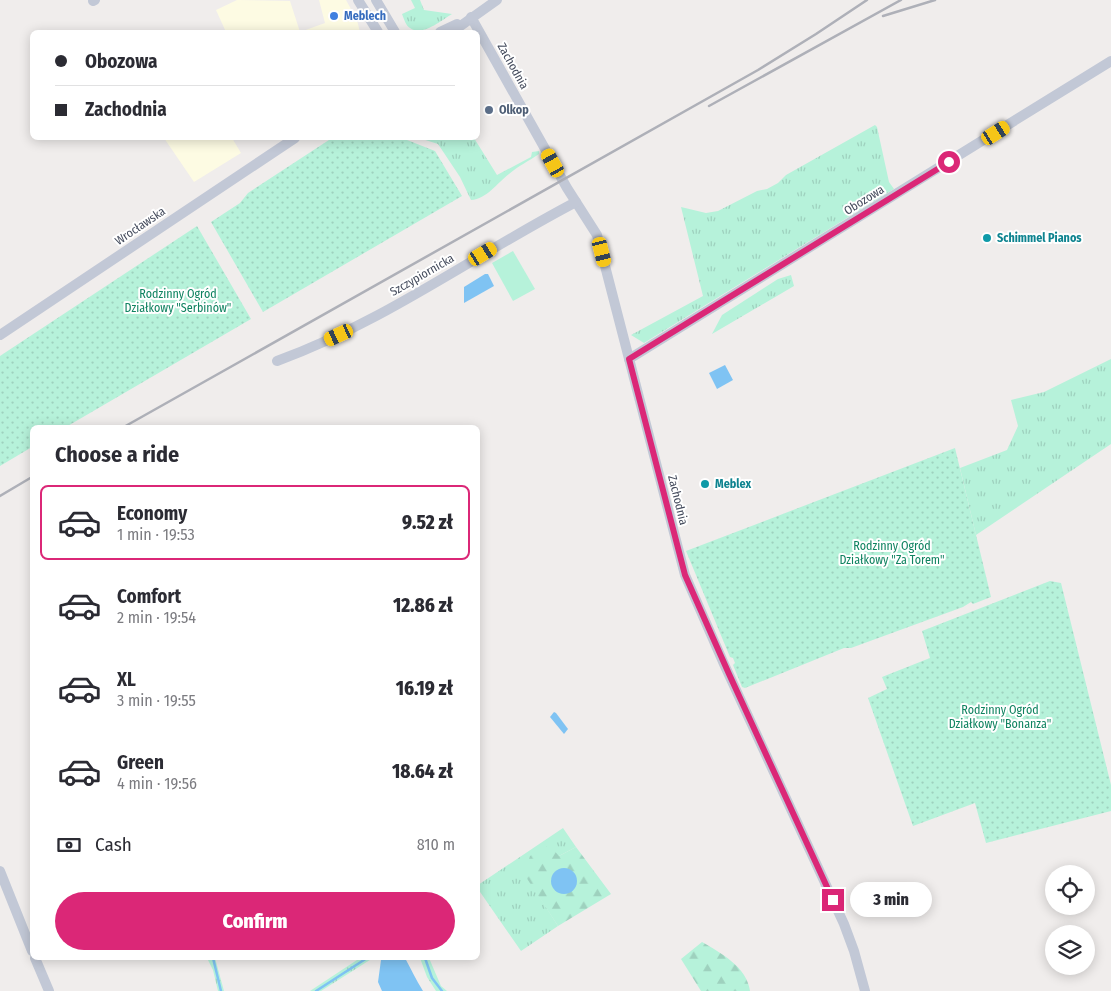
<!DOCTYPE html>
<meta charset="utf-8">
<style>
:root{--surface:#fff;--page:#f2f2f3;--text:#2b2b33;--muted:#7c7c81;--line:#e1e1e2;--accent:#db2777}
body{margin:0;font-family:"Fira Sans Condensed",sans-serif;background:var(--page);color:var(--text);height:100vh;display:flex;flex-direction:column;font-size:19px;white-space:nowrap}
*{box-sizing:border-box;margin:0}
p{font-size:16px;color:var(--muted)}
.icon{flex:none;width:28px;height:28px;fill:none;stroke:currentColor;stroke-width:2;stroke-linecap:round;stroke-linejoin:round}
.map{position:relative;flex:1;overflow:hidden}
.sheet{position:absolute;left:30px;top:425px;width:450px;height:535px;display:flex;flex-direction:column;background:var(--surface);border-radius:8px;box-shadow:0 2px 12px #0003}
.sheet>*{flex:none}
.guide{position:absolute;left:30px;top:30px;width:450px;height:110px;border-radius:8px;box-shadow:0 2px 12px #0003;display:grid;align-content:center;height:110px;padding:0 25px;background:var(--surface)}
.controls{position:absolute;left:1045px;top:865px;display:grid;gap:10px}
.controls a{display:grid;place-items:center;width:50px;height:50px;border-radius:50%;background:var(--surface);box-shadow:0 2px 12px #0003;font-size:25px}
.end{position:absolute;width:22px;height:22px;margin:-11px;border:6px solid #db2777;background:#fff;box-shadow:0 0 0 2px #fff}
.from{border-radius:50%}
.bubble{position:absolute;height:35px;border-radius:18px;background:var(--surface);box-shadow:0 2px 12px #0003;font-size:16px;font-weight:800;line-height:35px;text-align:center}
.car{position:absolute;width:15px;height:30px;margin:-15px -8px;border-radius:6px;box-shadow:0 0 4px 1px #0007;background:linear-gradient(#f5c518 24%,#345 0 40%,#f5c518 0 76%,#345 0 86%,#f5c518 0)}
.guide b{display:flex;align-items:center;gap:18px;height:48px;font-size:19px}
.guide b+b{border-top:1px solid var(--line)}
.guide i{width:12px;height:12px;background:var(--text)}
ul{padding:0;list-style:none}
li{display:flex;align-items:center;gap:15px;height:75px;margin:0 10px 8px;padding:0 15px;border:2px solid transparent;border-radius:8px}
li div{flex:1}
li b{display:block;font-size:19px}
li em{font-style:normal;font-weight:800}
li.on{border-color:var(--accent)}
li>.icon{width:45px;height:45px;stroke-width:1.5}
h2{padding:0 25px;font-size:22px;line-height:60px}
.pay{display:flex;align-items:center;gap:12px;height:55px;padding:0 25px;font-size:19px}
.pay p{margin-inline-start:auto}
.primary-button{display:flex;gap:10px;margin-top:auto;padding:10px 25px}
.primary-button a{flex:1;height:58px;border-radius:30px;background:var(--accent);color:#fff;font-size:20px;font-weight:800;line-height:58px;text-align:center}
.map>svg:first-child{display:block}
.commercial{fill:#fdfbe3}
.grass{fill:url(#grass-tufts)}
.forest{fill:url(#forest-firs)}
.park{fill:#b6f2da}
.garden{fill:url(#garden-dots)}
.water{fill:#7fc3f3}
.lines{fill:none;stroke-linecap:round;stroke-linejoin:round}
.stream{stroke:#7fc3f3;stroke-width:2.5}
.minor{stroke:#c2c8d6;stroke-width:10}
.rail{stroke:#aeb0b8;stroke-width:2.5}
.route{stroke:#db2777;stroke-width:6}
.shop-dot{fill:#3f7fe0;stroke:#fff;stroke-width:2}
.service-dot{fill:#5c6f8a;stroke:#fff;stroke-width:2}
.culture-dot{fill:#0f9aa8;stroke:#fff;stroke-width:2}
.labels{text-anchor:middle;stroke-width:4;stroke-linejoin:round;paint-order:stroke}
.shop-label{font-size:12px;font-weight:bold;fill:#366cbe;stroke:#fff;text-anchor:start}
.street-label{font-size:12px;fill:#444b5c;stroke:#fff}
.service-label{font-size:12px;font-weight:bold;fill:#4e5e75;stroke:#fff;text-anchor:start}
.culture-label{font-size:12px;font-weight:bold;fill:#0d838f;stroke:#fff;text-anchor:start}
.park-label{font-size:12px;fill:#0f8360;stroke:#fff}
</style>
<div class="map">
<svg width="1111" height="991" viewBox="0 0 1111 991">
<defs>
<pattern id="grass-tufts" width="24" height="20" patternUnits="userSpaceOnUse" patternTransform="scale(1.25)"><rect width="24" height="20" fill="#b6f2da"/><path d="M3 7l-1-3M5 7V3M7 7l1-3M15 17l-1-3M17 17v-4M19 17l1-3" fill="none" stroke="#9ed1be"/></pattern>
<pattern id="forest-firs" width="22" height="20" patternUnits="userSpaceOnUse" patternTransform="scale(1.25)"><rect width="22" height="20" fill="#b6f2da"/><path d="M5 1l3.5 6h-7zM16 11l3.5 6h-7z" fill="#9ed1be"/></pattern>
<pattern id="garden-dots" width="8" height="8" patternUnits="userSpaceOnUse" patternTransform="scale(1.25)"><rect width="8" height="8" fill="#b6f2da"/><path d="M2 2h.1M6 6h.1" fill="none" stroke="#9ed1be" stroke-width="1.8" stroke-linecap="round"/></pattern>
</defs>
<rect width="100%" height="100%" fill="#f0edec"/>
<g class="commercial">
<polygon points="237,0 290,1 300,32 325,23 319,0 346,0 357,20 360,32 226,32 216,10"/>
<polygon points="164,138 232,138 241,153 194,182"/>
</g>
<g class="grass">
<path d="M411 0H420L424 10 452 14C442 20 422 37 410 28 406 26 404 19 402 14L415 8Z"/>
<polygon points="875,125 877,127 889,182 894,189 644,343 631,335 703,296 681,207 706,213 718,211 757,191 767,189 778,183 786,175"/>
<path d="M419 138H468L470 140 474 138 497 175 531 157 532 152 539 151V154C529 161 518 166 509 174 497 183 487 199 471 200L460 177 438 144Z"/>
<polygon points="791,275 794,286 712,334 722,315 778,279"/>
<polygon points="1111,359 1111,444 976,535 960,468 1007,450 1018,426 1011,400 1044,392"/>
<polygon points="563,828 576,847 525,874 558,926 521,951 478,889 478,885"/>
<polygon points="207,958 215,958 224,991 218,991 213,970"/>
<polygon points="360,958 373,958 321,991 310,991"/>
<polygon points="420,958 429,958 441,986 447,991 436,991 427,977"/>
</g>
<g class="forest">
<polygon points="549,845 559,856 576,847 611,894 558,926 524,874 530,856"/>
<path d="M702 942C721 953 747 967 750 991H701L681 959Z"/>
</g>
<polygon class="park" points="513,251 535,289 513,301 492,263"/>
<g class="garden">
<polygon points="332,138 402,138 435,151 462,196 263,312 211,222 240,203 248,193"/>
<polygon points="197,226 251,319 66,427 32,428 32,447 0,466 0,356"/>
<polygon points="955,448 991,597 973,604 971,602 963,607 851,648 844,648 745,688 742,687 733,665 735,663 733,658 730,657 686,551"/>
<polygon points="1050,581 1061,583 1111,785 1111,811 986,843 975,803 913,826 868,698 887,689 882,677 930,658 922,631"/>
</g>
<g class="water">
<polygon points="485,274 488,274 494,286 464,303 464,287"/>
<polygon points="725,365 733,380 717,389 709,373"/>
<polygon points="554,712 556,713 568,729 564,734 550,717"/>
<circle cx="564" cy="881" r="13"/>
<path d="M385 958H405C411 969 416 980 423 991H382L378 982 381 960Z"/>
</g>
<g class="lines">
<g class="stream">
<polyline points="213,958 221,991"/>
<polyline points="425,958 432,978 442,991"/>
<polyline points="316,991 367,958"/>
</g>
<g class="minor">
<polyline points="358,0 378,32"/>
<polyline points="376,0 395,32"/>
<polyline points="93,1 95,0"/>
<polyline points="471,17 567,188 597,235 685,575 724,664 844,924 854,951 865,991"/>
<polyline points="440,32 457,24"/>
<polyline points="452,32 497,0"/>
<polyline points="0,335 295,138"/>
<polyline points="629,359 1111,61"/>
<path d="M277 361C384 322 476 254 576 202"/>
<polyline points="0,871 32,951"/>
<polyline points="35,958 49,991"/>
</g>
<g class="rail">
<polyline points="883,16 935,0"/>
<polyline points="709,106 901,0"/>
<polyline points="122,428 758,70 816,34 867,0"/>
<polyline points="0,496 32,477"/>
</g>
</g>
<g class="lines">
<polyline class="route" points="833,900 729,674 685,575 629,359 949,162"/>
</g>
<circle class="shop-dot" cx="334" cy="16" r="5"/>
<circle class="service-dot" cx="489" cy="110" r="5"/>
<g class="culture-dot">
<circle cx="987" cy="238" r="5"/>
<circle cx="705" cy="484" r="5"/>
</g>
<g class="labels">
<g class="shop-label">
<text x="344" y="20">Meblech</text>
</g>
<g class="street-label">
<text transform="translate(513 66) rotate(61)" y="4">Zachodnia</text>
<text transform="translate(864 200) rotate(-32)" y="4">Obozowa</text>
<text transform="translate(140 226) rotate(-34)" y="4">Wrocławska</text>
<text transform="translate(422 275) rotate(-30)" y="4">Szczypiornicka</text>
<text transform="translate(678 500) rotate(76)" y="4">Zachodnia</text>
</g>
<g class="service-label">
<text x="499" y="114">Olkop</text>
</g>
<g class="culture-label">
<text x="997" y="242">Schimmel Pianos</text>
<text x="715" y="488">Meblex</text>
</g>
<g class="park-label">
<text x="178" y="298">Rodzinny Ogród<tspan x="178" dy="14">Działkowy "Serbinów"</tspan></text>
<text x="892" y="550">Rodzinny Ogród<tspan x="892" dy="14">Działkowy "Za Torem"</tspan></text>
<text x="1000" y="714">Rodzinny Ogród<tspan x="1000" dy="14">Działkowy "Bonanza"</tspan></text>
</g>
</g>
</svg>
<div class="controls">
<a><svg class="icon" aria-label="locate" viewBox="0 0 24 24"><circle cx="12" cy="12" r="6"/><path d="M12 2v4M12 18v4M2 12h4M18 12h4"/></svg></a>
<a><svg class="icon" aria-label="layers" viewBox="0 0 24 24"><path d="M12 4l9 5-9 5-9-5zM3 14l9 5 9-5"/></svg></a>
</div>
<i class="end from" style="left:949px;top:162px"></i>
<i class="end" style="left:833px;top:900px"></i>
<div class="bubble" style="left:850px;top:882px;width:82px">3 min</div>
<i class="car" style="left:996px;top:133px;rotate:58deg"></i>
<i class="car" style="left:553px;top:163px;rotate:331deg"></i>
<i class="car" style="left:602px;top:252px;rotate:166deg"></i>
<i class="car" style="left:483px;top:254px;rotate:59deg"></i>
<i class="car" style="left:339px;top:335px;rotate:245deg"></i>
<div class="guide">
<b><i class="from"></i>Obozowa</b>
<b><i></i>Zachodnia</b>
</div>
<section class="sheet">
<h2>Choose a ride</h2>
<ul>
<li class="on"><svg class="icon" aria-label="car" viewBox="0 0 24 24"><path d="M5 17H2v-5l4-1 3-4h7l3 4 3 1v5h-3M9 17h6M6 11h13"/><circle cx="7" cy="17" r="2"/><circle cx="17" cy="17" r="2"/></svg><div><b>Economy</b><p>1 min · 19:53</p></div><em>9.52 zł</em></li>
<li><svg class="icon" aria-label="car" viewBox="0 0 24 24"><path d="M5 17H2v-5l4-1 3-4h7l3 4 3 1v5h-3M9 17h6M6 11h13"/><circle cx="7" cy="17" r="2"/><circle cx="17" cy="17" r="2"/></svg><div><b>Comfort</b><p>2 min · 19:54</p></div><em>12.86 zł</em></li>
<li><svg class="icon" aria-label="car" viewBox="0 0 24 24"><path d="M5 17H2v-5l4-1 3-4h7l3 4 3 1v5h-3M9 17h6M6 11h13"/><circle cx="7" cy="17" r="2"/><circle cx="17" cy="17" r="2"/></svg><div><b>XL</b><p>3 min · 19:55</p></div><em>16.19 zł</em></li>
<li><svg class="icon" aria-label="car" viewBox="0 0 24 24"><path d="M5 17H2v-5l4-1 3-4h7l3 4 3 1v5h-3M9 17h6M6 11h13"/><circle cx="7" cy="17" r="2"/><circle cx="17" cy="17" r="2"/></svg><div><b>Green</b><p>4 min · 19:56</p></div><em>18.64 zł</em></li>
</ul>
<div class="pay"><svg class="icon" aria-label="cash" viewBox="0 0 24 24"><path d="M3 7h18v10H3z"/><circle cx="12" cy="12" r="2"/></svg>Cash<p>810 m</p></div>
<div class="primary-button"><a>Confirm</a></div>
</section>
</div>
